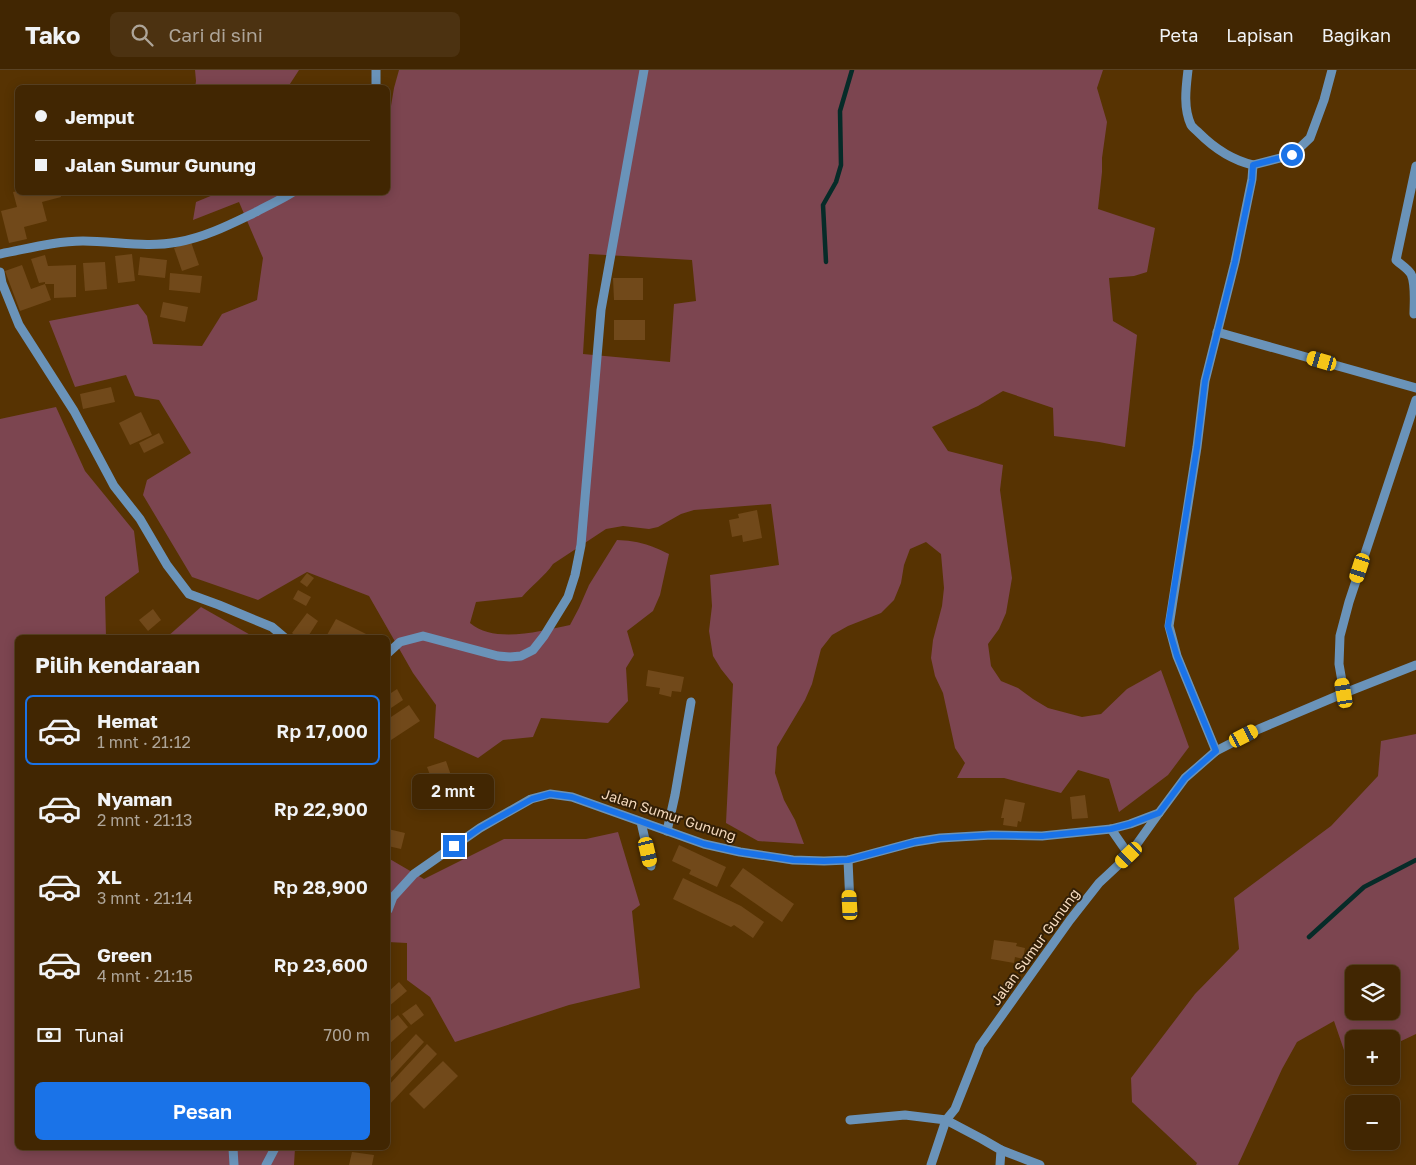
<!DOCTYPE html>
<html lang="id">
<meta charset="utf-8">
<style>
:root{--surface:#412602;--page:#4c3211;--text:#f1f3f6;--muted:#aea599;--line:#5a4324;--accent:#1a73e8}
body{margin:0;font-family:"Golos Text",sans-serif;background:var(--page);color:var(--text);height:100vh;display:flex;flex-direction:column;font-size:19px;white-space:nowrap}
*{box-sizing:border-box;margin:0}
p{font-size:16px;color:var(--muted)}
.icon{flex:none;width:28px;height:28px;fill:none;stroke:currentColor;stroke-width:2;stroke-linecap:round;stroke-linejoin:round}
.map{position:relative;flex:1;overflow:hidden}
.panel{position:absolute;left:15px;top:565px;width:375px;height:515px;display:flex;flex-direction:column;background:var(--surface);border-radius:8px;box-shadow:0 2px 12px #0003,0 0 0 1px var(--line)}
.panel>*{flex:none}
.banner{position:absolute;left:15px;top:15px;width:375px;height:110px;border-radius:8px;box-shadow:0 2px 12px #0003,0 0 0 1px var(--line);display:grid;align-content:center;height:110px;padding:0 20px;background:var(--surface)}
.controls{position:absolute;left:1345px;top:895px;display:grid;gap:10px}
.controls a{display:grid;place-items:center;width:55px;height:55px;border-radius:8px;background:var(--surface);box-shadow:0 2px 12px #0003,0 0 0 1px var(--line);font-size:25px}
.end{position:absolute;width:22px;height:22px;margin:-11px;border:6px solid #1a73e8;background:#fff;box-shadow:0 0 0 2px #fff}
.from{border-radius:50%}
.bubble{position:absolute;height:35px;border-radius:8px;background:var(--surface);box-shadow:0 2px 12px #0003,0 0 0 1px var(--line);font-size:16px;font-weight:600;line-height:35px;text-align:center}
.car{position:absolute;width:15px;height:30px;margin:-15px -8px;border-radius:6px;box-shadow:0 0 4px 1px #0007;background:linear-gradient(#f5c518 24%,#345 0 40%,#f5c518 0 76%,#345 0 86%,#f5c518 0)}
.banner b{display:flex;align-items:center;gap:18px;height:48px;font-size:19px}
.banner b+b{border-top:1px solid var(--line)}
.banner i{width:12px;height:12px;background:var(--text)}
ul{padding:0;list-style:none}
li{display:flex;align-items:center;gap:15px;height:70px;margin:0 10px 8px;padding:0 10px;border:2px solid transparent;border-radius:8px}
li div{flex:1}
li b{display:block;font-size:19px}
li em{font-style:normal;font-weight:600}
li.on{border-color:var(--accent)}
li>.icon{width:45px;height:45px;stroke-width:1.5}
h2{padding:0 20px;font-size:22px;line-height:60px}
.pay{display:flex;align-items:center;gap:12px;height:55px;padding:0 20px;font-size:19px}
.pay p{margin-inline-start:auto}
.action{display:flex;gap:10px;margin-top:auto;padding:10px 20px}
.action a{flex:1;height:58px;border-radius:8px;background:var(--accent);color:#fff;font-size:20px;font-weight:600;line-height:58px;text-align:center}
header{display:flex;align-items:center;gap:30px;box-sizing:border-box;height:70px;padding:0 25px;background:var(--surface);border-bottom:1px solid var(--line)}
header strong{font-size:24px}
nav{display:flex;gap:28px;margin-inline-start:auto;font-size:18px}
.search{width:350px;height:45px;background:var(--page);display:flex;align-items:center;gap:12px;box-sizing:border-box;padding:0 18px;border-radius:8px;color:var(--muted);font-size:19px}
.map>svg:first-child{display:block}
.green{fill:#7c4550;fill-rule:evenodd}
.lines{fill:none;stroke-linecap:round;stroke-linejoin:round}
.stream{stroke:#062b28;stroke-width:4.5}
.building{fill:#71491a}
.minor{stroke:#6a93b9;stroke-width:9}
.route{stroke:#1a73e8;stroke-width:6}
.labels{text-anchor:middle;stroke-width:4;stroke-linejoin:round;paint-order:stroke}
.street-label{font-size:14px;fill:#f5dabe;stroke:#331f06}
</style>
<header>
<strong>Tako</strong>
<div class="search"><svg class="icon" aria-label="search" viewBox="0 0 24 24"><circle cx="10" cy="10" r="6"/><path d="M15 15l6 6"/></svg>Cari di sini</div>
<nav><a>Peta</a><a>Lapisan</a><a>Bagikan</a></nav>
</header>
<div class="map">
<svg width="1416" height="1095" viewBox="0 0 1416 1095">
<rect width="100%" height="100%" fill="#573302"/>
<g class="green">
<polygon points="195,0 299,0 288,17 195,18 196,11"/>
<path d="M399 0H1103L1097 18 1107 52 1102 88V102L1098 139 1155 158 1147 202 1134 206 1109 208 1113 251 1137 265 1125 377 1099 372 1054 366 1053 338 1003 321 978 336 932 357 948 381 1003 395 1000 420 1012 508 1006 543 999 559 988 574 991 596 1001 611 1018 618 1033 629 1048 638 1082 647 1101 644 1127 619 1161 600 1189 677 1168 705 1119 742 1109 709 1078 700 1061 723 1004 708H957L965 693 955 678 943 623 935 606 931 588 933 570 942 536 944 518 941 484 926 472 910 479 904 495 901 513 894 530 881 543 848 556 832 565 821 579 812 614 805 630 777 677 775 703 784 730 795 750 804 774 758 771 726 753 733 614 721 599 713 586 709 561 712 536 710 505 779 495 771 434 694 440 681 444 658 457 649 459 623 456 606 459 553 494C545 506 531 516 522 527L476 532 470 553C495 574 540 561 570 555L579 538 589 515 617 470C639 471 648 474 669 484L660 525 653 541 627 561 634 585 626 598 628 631 608 653 541 648 533 667 503 670 478 688 434 668 436 635 413 603 369 526 307 502 258 530 192 507 143 425 147 410 191 383 159 330 135 326 126 305 75 317 49 251 138 234 147 246 153 274 202 276 222 244 257 230 263 188 239 132 193 150 196 132 213 125 215 123 388 122V54L394 18ZM589 184 692 190 696 231 674 234 670 292 583 284Z"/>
<polygon points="56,337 85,401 134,461 139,502 105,527 106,567 18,568 18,1078 295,1078 294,1095 0,1095 0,349"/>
<polygon points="201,537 254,567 167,567"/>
<path d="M1416 664V964L1397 973 1391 972V969H1354V982L1346 986 1334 951 1297 972 1282 999 1238 1095H1196L1197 1093 1132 1032 1131 1008 1195 924 1239 879 1234 828 1331 756 1378 706 1381 671ZM1354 904H1391V941H1354Z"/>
<polygon points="618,762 640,835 632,841 640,918 569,935 455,972 430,927 407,910 407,873 388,872 388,788 424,809 504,769 586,769"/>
</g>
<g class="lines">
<g class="stream">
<polyline points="826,192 823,135 836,112 841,95 840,41 852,0"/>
<polyline points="1309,867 1364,817 1416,790"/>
</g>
</g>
<g class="building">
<polygon points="18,121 18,122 60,122 61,127 42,132 47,151 24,157 27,169 9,173 1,141 17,137 13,122"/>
<polygon points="191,172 199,195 182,201 174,178"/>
<polygon points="132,184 135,211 118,213 115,186"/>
<polygon points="45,185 48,196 76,195 76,227 54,228 54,214 45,214 45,212 39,213 31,189"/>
<polygon points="140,187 167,190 165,208 138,205"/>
<polygon points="105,192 107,219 85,221 83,193"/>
<polygon points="22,195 31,219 45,214 51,230 20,241 5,201"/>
<polygon points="170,203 202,206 200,223 169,220"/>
<polygon points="613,208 643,208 643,230 614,230"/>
<polygon points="163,232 188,237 185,252 160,247"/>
<rect x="614" y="250" width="31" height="20"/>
<polygon points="111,317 115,332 83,339 80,324"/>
<polygon points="141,342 152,365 130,375 119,353"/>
<polygon points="159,363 164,373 144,383 139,373"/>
<polygon points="757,440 762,468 743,472 742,465 732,467 729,450 739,448 738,444"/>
<polygon points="307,503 314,508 307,517 300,512"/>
<polygon points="298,520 311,527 306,536 293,529"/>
<polygon points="153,539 161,550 148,561 139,550"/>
<polygon points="307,543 318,551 307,568 298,568 292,563"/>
<polygon points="336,549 366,564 365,568 332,568 327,565"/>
<polygon points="648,600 684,607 681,622 672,621 671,627 659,624 660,618 646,616"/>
<polygon points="397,619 403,630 388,640 388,625"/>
<polygon points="409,635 420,651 388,672 388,649"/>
<polygon points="446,691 455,717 437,724 427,697"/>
<polygon points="1085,725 1088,748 1072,749 1070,727"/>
<polygon points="1005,729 1025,733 1021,752 1018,751 1017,757 1003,755 1004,748 1001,748"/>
<polygon points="388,759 405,763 401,779 388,776"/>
<polygon points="679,775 726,797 717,817 689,804 691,800 672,791"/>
<polygon points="743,798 794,834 782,852 730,816"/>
<polygon points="683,808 741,836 764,852 753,868 734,855 731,857 673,829"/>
<polygon points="994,870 1017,873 1016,876 1025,878 1023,889 1015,887 1014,893 991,889"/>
<polygon points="399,912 407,921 388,937 388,922"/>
<polygon points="416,934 424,945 411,955 402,944"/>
<polygon points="398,945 408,957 388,975 388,953"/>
<polygon points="416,964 424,972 388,1011 388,994"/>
<polygon points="427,974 437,984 388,1036 388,1016"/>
<polygon points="443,991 458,1006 424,1039 409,1024"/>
<polygon points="352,1082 374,1085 372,1095 349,1095"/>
</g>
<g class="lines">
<g class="minor">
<path d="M1188 0C1186 17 1183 38 1191 55 1193 58 1197 61 1199 63 1214 78 1232 90 1253 95L1252 109 1235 192 1205 311 1197 377 1169 556 1177 586 1216 681"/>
<polyline points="376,18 376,0"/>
<polyline points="1253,95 1292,85 1310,68 1324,30 1332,0"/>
<path d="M0 184C27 179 55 171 83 171 115 171 146 178 178 172 206 167 231 154 256 142 268 135 281 130 293 122"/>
<polyline points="0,202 2,213 19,255 74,341 114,416 140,449 167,495 189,524 219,535 272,557 285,568"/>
<path d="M1414 244C1414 232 1416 215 1411 204 1407 198 1401 195 1396 190L1416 96"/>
<polyline points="1217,262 1416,318"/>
<polyline points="388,583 400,572 423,566 498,586 510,587 521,586 533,580 544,566 568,527 575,505 581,475 601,240 644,0"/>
<polyline points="1344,623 1339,594 1340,566 1349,532 1416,330"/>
<polyline points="641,752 651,796"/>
<polyline points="1111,759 1129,785"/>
<polyline points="667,761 675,725 691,632"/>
<polyline points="848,790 850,835"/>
<polyline points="388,840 393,827 414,804 480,758 531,729 550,724 572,727 704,774 740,782 793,790 824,791 848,790 915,772 940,768 992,765 1042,766 1111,759 1130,754 1159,743 1185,708 1216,681 1259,659 1337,626 1416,595"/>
<polyline points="850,1050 905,1045 946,1050 982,1069 1001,1080 1000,1095"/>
<polyline points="233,1078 234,1095"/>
<polyline points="1001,1080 1040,1095"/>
<polyline points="266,1095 275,1078"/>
<polyline points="931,1095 946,1050 955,1039 980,976 1070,850 1099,813 1129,785 1159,743"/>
</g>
</g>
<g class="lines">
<polyline class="route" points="454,776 480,758 532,729 550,724 572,727 704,774 740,782 793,790 824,791 848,790 915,772 940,768 992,765 1042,766 1111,759 1130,754 1159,743 1185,708 1216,681 1177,586 1168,556 1197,377 1205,311 1235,192 1252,110 1253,95 1292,85"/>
</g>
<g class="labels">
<g class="street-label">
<text transform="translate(669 745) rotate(18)" y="5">Jalan Sumur Gunung</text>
<text transform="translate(1035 877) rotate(-54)" y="5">Jalan Sumur Gunung</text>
</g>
</g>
</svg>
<div class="controls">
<a><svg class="icon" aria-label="layers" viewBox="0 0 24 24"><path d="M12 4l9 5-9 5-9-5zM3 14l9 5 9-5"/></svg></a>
<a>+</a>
<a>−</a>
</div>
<i class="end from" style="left:1292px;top:85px"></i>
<i class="end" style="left:454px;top:776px"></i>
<div class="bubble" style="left:412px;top:704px;width:82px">2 mnt</div>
<i class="car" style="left:1322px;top:291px;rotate:286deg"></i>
<i class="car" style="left:1360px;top:498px;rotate:198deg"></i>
<i class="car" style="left:1344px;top:623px;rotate:350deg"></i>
<i class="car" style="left:1244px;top:666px;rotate:63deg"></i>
<i class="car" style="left:648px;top:782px;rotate:167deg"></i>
<i class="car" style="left:1129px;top:785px;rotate:226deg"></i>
<i class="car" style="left:850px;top:835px;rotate:357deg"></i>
<div class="banner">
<b><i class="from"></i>Jemput</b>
<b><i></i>Jalan Sumur Gunung</b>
</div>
<section class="panel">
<h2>Pilih kendaraan</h2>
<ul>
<li class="on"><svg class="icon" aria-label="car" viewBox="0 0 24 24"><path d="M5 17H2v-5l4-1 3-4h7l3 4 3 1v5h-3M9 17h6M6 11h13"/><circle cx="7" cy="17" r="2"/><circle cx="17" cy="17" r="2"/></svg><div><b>Hemat</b><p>1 mnt · 21:12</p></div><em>Rp 17,000</em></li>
<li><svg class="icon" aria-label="car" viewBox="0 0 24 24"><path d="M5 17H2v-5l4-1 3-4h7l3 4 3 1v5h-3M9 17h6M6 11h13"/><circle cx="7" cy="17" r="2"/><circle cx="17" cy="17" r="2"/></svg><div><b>Nyaman</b><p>2 mnt · 21:13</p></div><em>Rp 22,900</em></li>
<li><svg class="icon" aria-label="car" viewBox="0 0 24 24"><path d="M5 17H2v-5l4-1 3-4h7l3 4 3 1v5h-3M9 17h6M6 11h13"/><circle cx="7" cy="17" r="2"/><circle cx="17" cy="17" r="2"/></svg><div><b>XL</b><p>3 mnt · 21:14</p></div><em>Rp 28,900</em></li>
<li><svg class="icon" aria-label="car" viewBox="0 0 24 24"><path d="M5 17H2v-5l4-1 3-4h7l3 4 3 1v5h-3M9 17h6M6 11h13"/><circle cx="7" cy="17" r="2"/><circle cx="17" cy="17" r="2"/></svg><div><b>Green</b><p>4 mnt · 21:15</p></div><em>Rp 23,600</em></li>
</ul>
<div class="pay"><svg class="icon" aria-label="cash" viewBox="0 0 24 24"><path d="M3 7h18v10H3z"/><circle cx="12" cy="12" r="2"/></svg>Tunai<p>700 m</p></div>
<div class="action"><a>Pesan</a></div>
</section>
</div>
